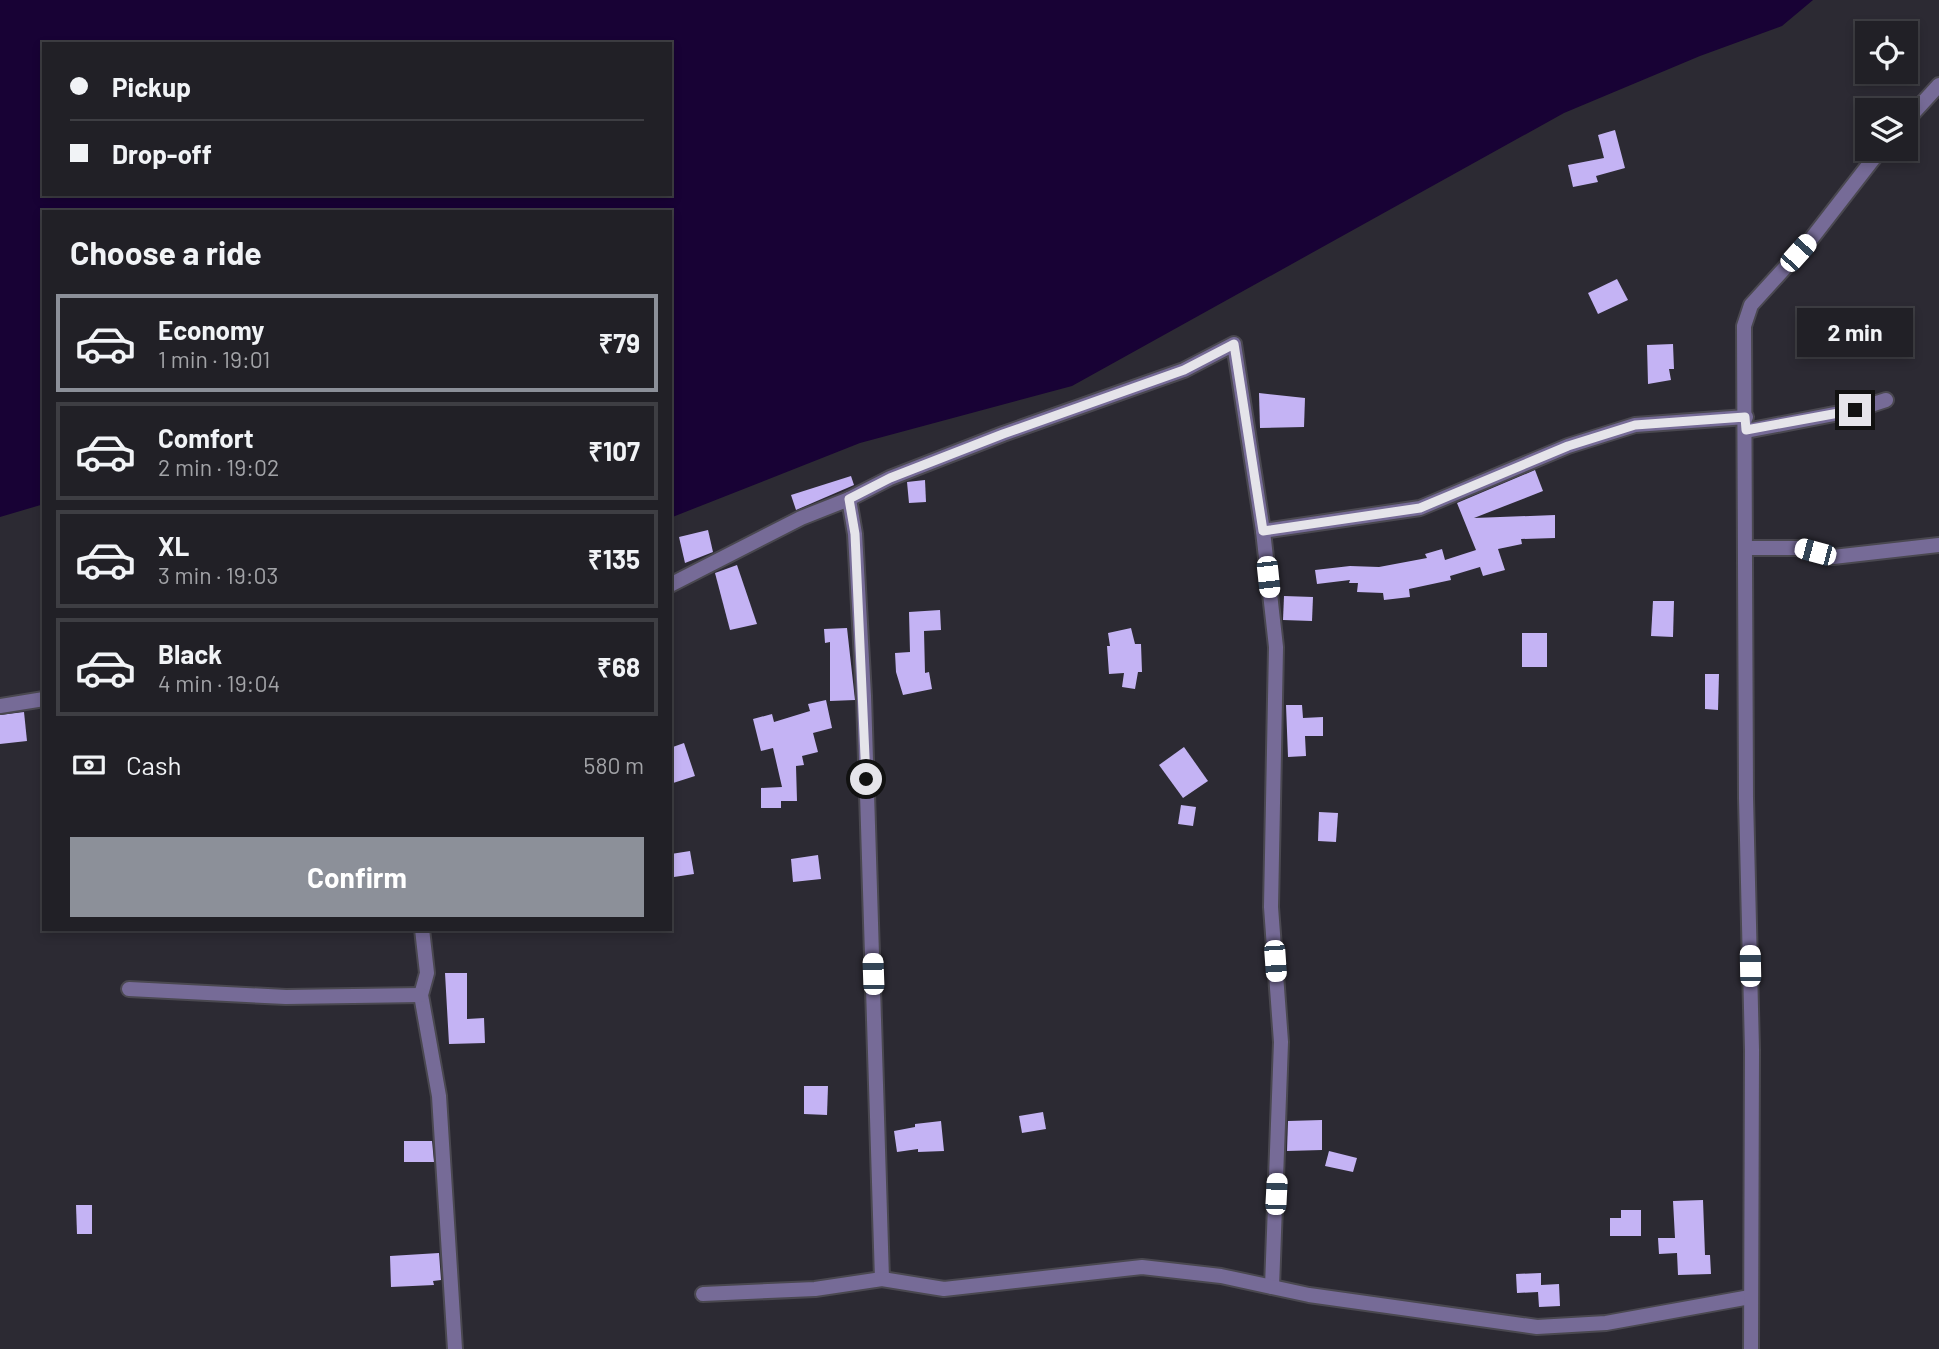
<!DOCTYPE html>
<meta charset="utf-8">
<style>
:root{--surface:#212026;--page:#2d2d32;--text:#f1f3f6;--muted:#a2a3a7;--line:#3e3e43;--accent:#8c9099}
body{margin:0;font-family:Barlow,sans-serif;background:var(--page);color:var(--text);height:100vh;display:flex;flex-direction:column;font-size:26px;white-space:nowrap}
*{box-sizing:border-box;margin:0}
p{font-size:23px;color:var(--muted)}
.icon{flex:none;width:38px;height:38px;fill:none;stroke:currentColor;stroke-width:2;stroke-linecap:round;stroke-linejoin:round}
.map{position:relative;flex:1;overflow:hidden}
.panel{position:absolute;left:42px;top:210px;width:630px;height:721px;display:flex;flex-direction:column;background:var(--surface);border-radius:0px;box-shadow:0 4px 10px #0003,0 0 0 2px var(--line)}
.panel>*{flex:none}
.banner{position:absolute;left:42px;top:42px;width:630px;height:154px;border-radius:0px;box-shadow:0 4px 10px #0003,0 0 0 2px var(--line);display:grid;align-content:center;height:154px;padding:0 28px;background:var(--surface)}
.controls{position:absolute;left:1855px;top:21px;display:grid;gap:14px}
.controls a{display:grid;place-items:center;width:63px;height:63px;border-radius:0px;background:var(--surface);box-shadow:0 4px 10px #0003,0 0 0 2px var(--line);font-size:35px}
.end{position:absolute;width:32px;height:32px;margin:-16px;border:9px solid #e5e4ea;background:#111;box-shadow:0 0 0 4px #111}
.from{border-radius:50%}
.bubble{position:absolute;height:49px;border-radius:0px;background:var(--surface);box-shadow:0 4px 10px #0003,0 0 0 2px var(--line);font-size:23px;font-weight:700;line-height:49px;text-align:center}
.car{position:absolute;width:21px;height:42px;margin:-21px -10px;border-radius:9px;box-shadow:0 0 5px 2px #0007;background:linear-gradient(#fff 24%,#345 0 40%,#fff 0 76%,#345 0 86%,#fff 0)}
.banner b{display:flex;align-items:center;gap:24px;height:66px;font-size:26px}
.banner b+b{border-top:2px solid var(--line)}
.banner i{width:18px;height:18px;background:var(--text)}
ul{padding:0;list-style:none}
li{display:flex;align-items:center;gap:21px;height:98px;margin:0 14px 10px;padding:0 14px;border:4px solid var(--line);border-radius:0px}
li div{flex:1}
li b{display:block;font-size:26px}
li em{font-style:normal;font-weight:700}
li.current{border-color:var(--accent)}
li>.icon{width:63px;height:63px;stroke-width:1.5}
h2{padding:0 28px;font-size:32px;line-height:84px}
.pay{display:flex;align-items:center;gap:18px;height:77px;padding:0 28px;font-size:26px}
.pay p{margin-inline-start:auto}
.cta{display:flex;gap:14px;margin-top:auto;padding:14px 28px}
.cta a{flex:1;height:80px;border-radius:0px;background:var(--accent);color:#fff;font-size:28px;font-weight:700;line-height:80px;text-align:center}
.map>svg:first-child{display:block}
.water{fill:#180235;fill-rule:evenodd}
.building{fill:#c4b3f4}
.lines{fill:none;stroke-linecap:round;stroke-linejoin:round}
.street-casing{stroke:#4a4850;stroke-width:18}
.street{stroke:#766b97;stroke-width:14}
.route{stroke:#e5e4ea;stroke-width:9}
</style>
<div class="map">
<svg width="1939" height="1349" viewBox="0 0 1939 1349">
<rect width="100%" height="100%" fill="#2c2a33"/>
<path class="water" d="M0 0H1813L1782 26 1700 56 1564 113 1072 386 860 443 670 518V212H44V504L0 517ZM44 44H670V194H44Z"/>
<g class="building">
<polygon points="1615,130 1625,168 1596,176 1598,182 1573,187 1568,165 1604,158 1598,135"/>
<polygon points="1617,279 1628,300 1598,314 1588,293"/>
<polygon points="1673,344 1674,369 1669,369 1671,380 1648,384 1647,345"/>
<polygon points="1259,393 1305,398 1304,427 1260,428"/>
<polygon points="1535,470 1543,491 1474,518 1555,515 1555,538 1521,539 1522,544 1498,549 1505,570 1483,576 1480,567 1450,576 1451,580 1409,589 1410,597 1384,600 1383,593 1357,592 1358,583 1349,583 1350,580 1317,584 1315,570 1350,566 1379,567 1427,558 1425,554 1442,549 1445,560 1476,550 1457,503"/>
<polygon points="851,476 854,485 796,510 791,495"/>
<polygon points="925,480 926,502 909,503 907,482"/>
<polygon points="708,530 713,552 685,563 679,537"/>
<polygon points="737,565 757,624 730,630 715,573"/>
<polygon points="1284,596 1313,597 1312,621 1283,620"/>
<polygon points="1653,601 1674,601 1673,637 1651,636"/>
<polygon points="940,610 941,630 924,631 925,673 929,672 932,689 903,695 896,672 895,653 910,652 909,612"/>
<polygon points="847,628 855,700 830,701 830,642 825,643 824,629"/>
<polygon points="1131,628 1135,644 1141,644 1142,672 1138,672 1135,689 1122,687 1124,673 1109,674 1107,646 1110,646 1108,633"/>
<rect x="1522" y="633" width="25" height="34"/>
<polygon points="1705,674 1719,674 1718,710 1705,709"/>
<polygon points="826,700 832,728 813,733 818,752 802,756 804,765 796,766 797,801 781,801 781,808 761,808 761,788 782,787 773,748 761,751 753,719 772,714 774,722 810,711 808,704"/>
<polygon points="1286,705 1302,705 1303,718 1323,717 1323,736 1305,736 1306,756 1288,757"/>
<polygon points="24,712 27,741 0,744 0,715"/>
<polygon points="684,743 695,776 670,784 670,748"/>
<polygon points="1184,747 1208,781 1183,798 1159,765"/>
<polygon points="1181,805 1196,807 1193,826 1178,824"/>
<polygon points="1319,812 1338,813 1336,842 1318,841"/>
<polygon points="690,851 694,874 674,877 671,854"/>
<polygon points="818,855 821,879 793,882 791,859"/>
<polygon points="445,973 467,973 467,1019 484,1018 485,1043 449,1044"/>
<polygon points="804,1086 828,1086 827,1115 804,1114"/>
<polygon points="1043,1112 1046,1129 1022,1133 1019,1116"/>
<polygon points="1322,1120 1322,1150 1287,1151 1288,1121"/>
<polygon points="941,1121 944,1151 918,1152 918,1149 897,1152 894,1131 915,1127 915,1124"/>
<polygon points="404,1141 432,1141 434,1162 404,1162"/>
<polygon points="1329,1151 1357,1158 1353,1172 1325,1166"/>
<polygon points="1703,1200 1705,1255 1710,1255 1711,1274 1678,1275 1677,1253 1659,1254 1658,1238 1675,1238 1673,1201"/>
<polygon points="76,1205 92,1205 92,1234 77,1234"/>
<polygon points="1621,1210 1641,1210 1641,1236 1610,1236 1610,1218 1621,1218"/>
<polygon points="439,1253 441,1280 433,1281 434,1285 391,1287 390,1256"/>
<polygon points="1541,1273 1541,1285 1559,1284 1560,1306 1539,1307 1538,1292 1517,1293 1516,1274"/>
</g>
<g class="lines">
<defs>
<g id="street">
<polyline points="1906,121 1939,85"/>
<polyline points="1746,431 1855,410 1886,400"/>
<polyline points="849,499 890,478 1003,434 1184,370 1234,344 1263,531 1276,647 1271,907 1281,1042 1272,1287"/>
<polyline points="1263,531 1420,508 1568,446 1635,425 1746,417"/>
<polyline points="1745,548 1797,548 1833,557 1939,545"/>
<polyline points="670,585 801,518 849,499 855,534 864,696 882,1279"/>
<polyline points="0,706 44,699"/>
<polyline points="422,929 427,973 421,995 439,1096 455,1349"/>
<polyline points="129,989 286,997 421,995"/>
<polyline points="703,1294 815,1289 882,1279 944,1289 1142,1267 1221,1276 1309,1295 1537,1327 1606,1323 1750,1297"/>
<polyline points="1751,1349 1752,1050 1746,798 1744,326 1751,305 1812,238 1881,149"/>
</g>
</defs>
<use href="#street" class="street-casing"/>
<use href="#street" class="street"/>
</g>
<g class="lines">
<polyline class="route" points="866,779 855,534 849,499 890,478 1003,434 1184,370 1234,344 1263,531 1420,508 1568,446 1635,425 1745,417 1746,430 1855,410"/>
</g>
</svg>
<div class="controls">
<a><svg class="icon" aria-label="locate" viewBox="0 0 24 24"><circle cx="12" cy="12" r="6"/><path d="M12 2v4M12 18v4M2 12h4M18 12h4"/></svg></a>
<a><svg class="icon" aria-label="layers" viewBox="0 0 24 24"><path d="M12 4l9 5-9 5-9-5zM3 14l9 5 9-5"/></svg></a>
</div>
<i class="end from" style="left:866px;top:779px"></i>
<i class="end" style="left:1855px;top:410px"></i>
<div class="bubble" style="left:1797px;top:308px;width:116px">2 min</div>
<i class="car" style="left:1798px;top:253px;rotate:42deg"></i>
<i class="car" style="left:1815px;top:552px;rotate:285deg"></i>
<i class="car" style="left:1268px;top:577px;rotate:174deg"></i>
<i class="car" style="left:1275px;top:961px;rotate:176deg"></i>
<i class="car" style="left:1750px;top:966px;rotate:359deg"></i>
<i class="car" style="left:873px;top:974px;rotate:358deg"></i>
<i class="car" style="left:1276px;top:1194px;rotate:3deg"></i>
<div class="banner">
<b><i class="from"></i>Pickup</b>
<b><i></i>Drop-off</b>
</div>
<section class="panel">
<h2>Choose a ride</h2>
<ul>
<li class="current"><svg class="icon" aria-label="car" viewBox="0 0 24 24"><path d="M5 17H2v-5l4-1 3-4h7l3 4 3 1v5h-3M9 17h6M6 11h13"/><circle cx="7" cy="17" r="2"/><circle cx="17" cy="17" r="2"/></svg><div><b>Economy</b><p>1 min · 19:01</p></div><em>₹79</em></li>
<li><svg class="icon" aria-label="car" viewBox="0 0 24 24"><path d="M5 17H2v-5l4-1 3-4h7l3 4 3 1v5h-3M9 17h6M6 11h13"/><circle cx="7" cy="17" r="2"/><circle cx="17" cy="17" r="2"/></svg><div><b>Comfort</b><p>2 min · 19:02</p></div><em>₹107</em></li>
<li><svg class="icon" aria-label="car" viewBox="0 0 24 24"><path d="M5 17H2v-5l4-1 3-4h7l3 4 3 1v5h-3M9 17h6M6 11h13"/><circle cx="7" cy="17" r="2"/><circle cx="17" cy="17" r="2"/></svg><div><b>XL</b><p>3 min · 19:03</p></div><em>₹135</em></li>
<li><svg class="icon" aria-label="car" viewBox="0 0 24 24"><path d="M5 17H2v-5l4-1 3-4h7l3 4 3 1v5h-3M9 17h6M6 11h13"/><circle cx="7" cy="17" r="2"/><circle cx="17" cy="17" r="2"/></svg><div><b>Black</b><p>4 min · 19:04</p></div><em>₹68</em></li>
</ul>
<div class="pay"><svg class="icon" aria-label="cash" viewBox="0 0 24 24"><path d="M3 7h18v10H3z"/><circle cx="12" cy="12" r="2"/></svg>Cash<p>580 m</p></div>
<div class="cta"><a>Confirm</a></div>
</section>
</div>
